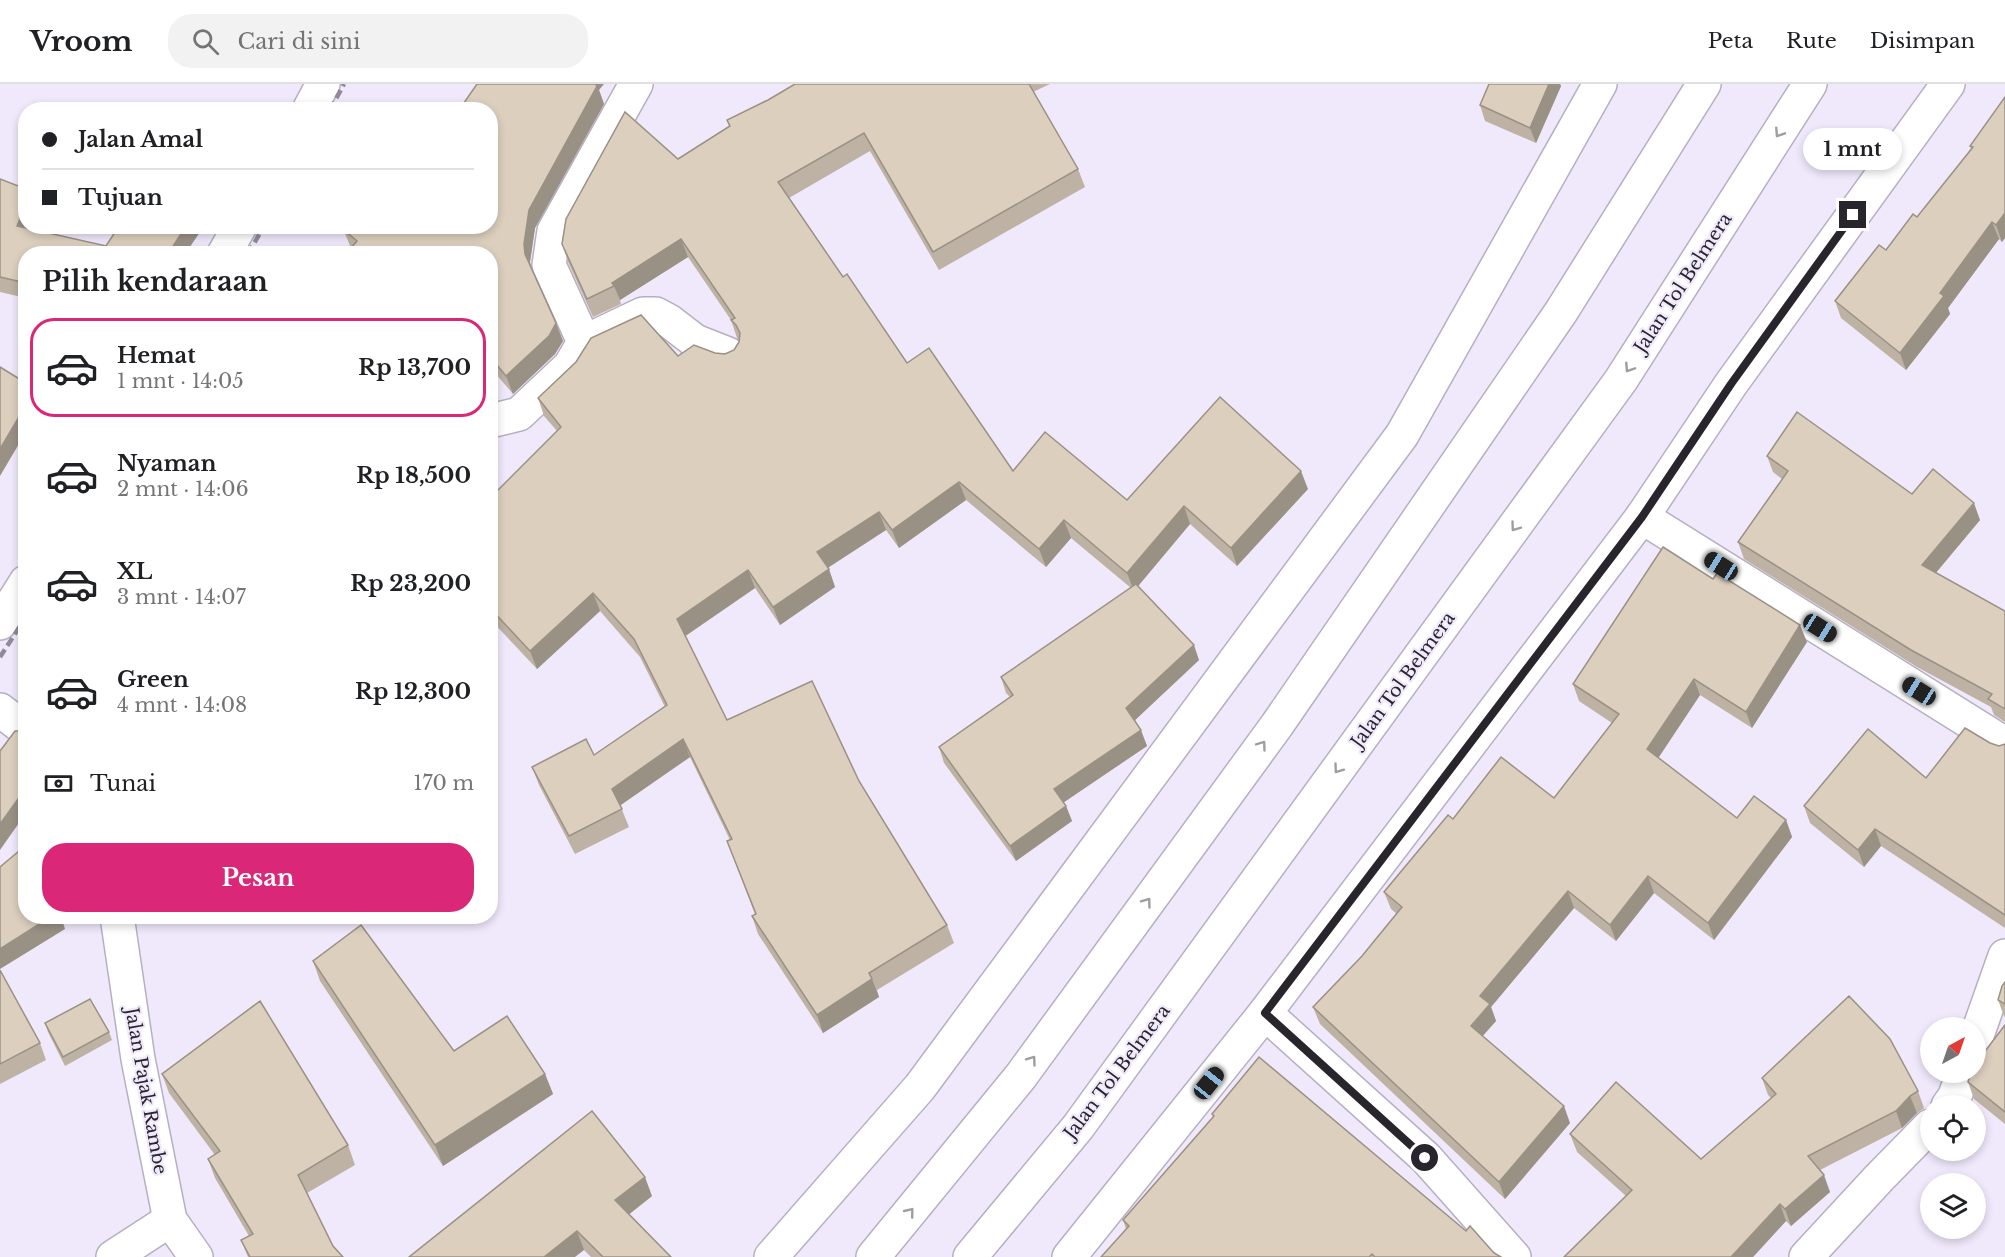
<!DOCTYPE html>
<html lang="id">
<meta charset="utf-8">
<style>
:root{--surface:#fff;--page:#f2f2f2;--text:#202124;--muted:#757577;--line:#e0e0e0;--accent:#db2777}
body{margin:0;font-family:"Libre Baskerville",serif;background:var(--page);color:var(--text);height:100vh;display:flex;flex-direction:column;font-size:22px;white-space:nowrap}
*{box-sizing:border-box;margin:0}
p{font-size:20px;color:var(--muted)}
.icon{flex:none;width:33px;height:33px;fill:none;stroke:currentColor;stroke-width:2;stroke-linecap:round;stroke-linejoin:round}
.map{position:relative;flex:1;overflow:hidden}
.side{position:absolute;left:18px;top:162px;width:480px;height:678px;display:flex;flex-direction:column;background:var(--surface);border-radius:24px;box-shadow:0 3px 9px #0003}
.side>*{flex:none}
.banner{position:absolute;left:18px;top:18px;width:480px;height:132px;border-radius:24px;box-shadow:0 3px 9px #0003;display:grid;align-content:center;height:132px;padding:0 24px;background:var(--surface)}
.needle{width:39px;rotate:40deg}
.buttons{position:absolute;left:1920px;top:933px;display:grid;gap:12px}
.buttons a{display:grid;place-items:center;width:66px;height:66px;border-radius:50%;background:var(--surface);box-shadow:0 3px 9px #0003;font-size:30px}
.end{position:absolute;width:27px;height:27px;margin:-14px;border:8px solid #28252c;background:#fff;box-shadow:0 0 0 3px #fff}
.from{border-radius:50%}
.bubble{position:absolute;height:42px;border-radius:21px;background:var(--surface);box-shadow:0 3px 9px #0003;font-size:20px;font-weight:700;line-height:42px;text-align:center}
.car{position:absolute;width:18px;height:36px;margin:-18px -9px;border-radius:8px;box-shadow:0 0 4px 2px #0007;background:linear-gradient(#222 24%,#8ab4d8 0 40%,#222 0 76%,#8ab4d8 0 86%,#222 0)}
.banner b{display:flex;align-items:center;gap:21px;height:57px;font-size:22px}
.banner b+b{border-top:2px solid var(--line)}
.banner i{width:15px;height:15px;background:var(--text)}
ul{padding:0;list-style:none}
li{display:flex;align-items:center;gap:18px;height:99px;margin:0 12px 9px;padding:0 12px;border:3px solid transparent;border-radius:24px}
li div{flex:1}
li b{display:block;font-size:22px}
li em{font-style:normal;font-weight:700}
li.selected{border-color:var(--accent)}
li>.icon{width:54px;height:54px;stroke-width:1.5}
h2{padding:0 24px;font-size:27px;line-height:72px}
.pay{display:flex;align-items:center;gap:15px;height:66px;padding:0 24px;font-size:22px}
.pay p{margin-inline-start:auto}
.action{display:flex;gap:12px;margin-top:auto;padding:12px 24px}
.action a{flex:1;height:69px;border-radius:24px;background:var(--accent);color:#fff;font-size:24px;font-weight:700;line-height:69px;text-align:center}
header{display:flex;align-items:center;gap:36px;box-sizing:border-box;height:84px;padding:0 30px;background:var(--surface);border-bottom:2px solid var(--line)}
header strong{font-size:28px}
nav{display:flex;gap:33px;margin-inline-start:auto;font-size:21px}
.search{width:420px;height:54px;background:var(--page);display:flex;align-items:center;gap:15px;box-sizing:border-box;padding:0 21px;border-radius:24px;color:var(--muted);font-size:22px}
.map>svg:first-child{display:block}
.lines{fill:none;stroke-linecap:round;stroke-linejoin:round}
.minor-casing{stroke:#b6afc1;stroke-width:36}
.tertiary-casing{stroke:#b6afc1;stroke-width:36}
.motorway-casing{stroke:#b6afc1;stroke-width:36}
.minor{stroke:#fff;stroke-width:33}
.tertiary{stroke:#fff;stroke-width:33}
.motorway{stroke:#fff;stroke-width:33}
.rail{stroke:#908b99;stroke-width:4.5;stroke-dasharray:9 4.5;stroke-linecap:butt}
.wall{fill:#bdb2a3}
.shaded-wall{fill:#9a9185}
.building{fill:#dccfbe;stroke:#9a9185;stroke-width:1.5}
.oneway{stroke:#9e9da0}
.route{stroke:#28252c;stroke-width:8}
.labels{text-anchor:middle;stroke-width:4.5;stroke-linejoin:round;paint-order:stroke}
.street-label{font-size:18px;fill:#28252c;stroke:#f0e9fc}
</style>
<header>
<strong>Vroom</strong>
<div class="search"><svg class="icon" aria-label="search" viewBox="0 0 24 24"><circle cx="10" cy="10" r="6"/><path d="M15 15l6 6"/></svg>Cari di sini</div>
<nav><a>Peta</a><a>Rute</a><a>Disimpan</a></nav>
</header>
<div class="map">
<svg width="2005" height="1173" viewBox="0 0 2005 1173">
<rect width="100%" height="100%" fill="#f0e9fc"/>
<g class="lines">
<defs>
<g id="minor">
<polyline points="309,26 323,0"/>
<polyline points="224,170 240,142"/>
<polyline points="599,251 643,230 656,230 669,237 695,257 728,270"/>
<polyline points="490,337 519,330 570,282 584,258 549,181 554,147 636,0"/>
<polyline points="1642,433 2005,660"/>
<polyline points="0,539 26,498"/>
<polyline points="0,626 26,646"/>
<polyline points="117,832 138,975 170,1136 196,1173"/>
<polyline points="1265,929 1426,1074 1514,1173"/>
<polyline points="1976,954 2005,872"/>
<polyline points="1948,1022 1955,1012 1963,988"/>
<polyline points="113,1173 170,1136"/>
<polyline points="771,1173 920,1003 1402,351 1600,0"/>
<polyline points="1806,1173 1880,1093 1930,1042"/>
</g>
<polyline id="tertiary" points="1069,1173 1265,929 1642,433 1731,300 1948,0"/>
<g id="motorway">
<polyline points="873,1173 1021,992 1277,641 1561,228 1704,0"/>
<polyline points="970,1173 1078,1043 1621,296 1810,0"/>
</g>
</defs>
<use href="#minor" class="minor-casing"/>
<use href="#tertiary" class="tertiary-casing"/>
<use href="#motorway" class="motorway-casing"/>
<use href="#minor" class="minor"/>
<use href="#tertiary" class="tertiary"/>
<use href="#motorway" class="motorway"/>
<g class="rail">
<polyline points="330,26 344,0"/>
<polyline points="248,170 264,142"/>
<polyline points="0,573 26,533"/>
</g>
</g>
<g class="wall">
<polygon points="795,0 1050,0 1033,8 1078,85 1085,103 939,186 870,67 789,114 843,193 907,279 1013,387 1127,416 1308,405 1237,482 1190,440 1138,502 1199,576 1135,636 1147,662 1063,718 1066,722 1072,737 1016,777 944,679 939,663 1010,613 1006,609 1001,593 1131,504 1071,454 1046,483 966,416 899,464 886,446 828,484 835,503 780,541 755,504 685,552 727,636 859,697 947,841 954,859 877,906 879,913 823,949 758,850 752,832 755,830 727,757 730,756 690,673 620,721 629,743 575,770 539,701 532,683 594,671 665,623 640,573 600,527 537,585 490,535 490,414 557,347 544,332 538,314 678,272 715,269 725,270 734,266 739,258 739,256 737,254 731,236 688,173 620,216 621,220 593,233 568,178 562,160 678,75 729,42 727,36 768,16"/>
<polygon points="1489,0 1560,0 1561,2 1536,59 1485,37 1480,21"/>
<polygon points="599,6 604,20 535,144 530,178 531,183 556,239 563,257 555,270 513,310 490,283 490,170 351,164 343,145 490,142"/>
<polygon points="2005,13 2005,154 2002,158 1999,155 1948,224 1950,230 1906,286 1841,234 1835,217 1886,166 1917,133 1971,65 1970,62"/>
<polygon points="0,95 26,142 29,142 28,145 106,162 119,142 204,142 185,170 26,170 26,214 0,208"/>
<polygon points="1767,372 1912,410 1980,436 1936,489 2005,527 2005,638 1994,631 1991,623 1917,583 1744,475 1738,458 1782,395 1773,388"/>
<polygon points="1807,558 1752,644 1700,611 1658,674 1737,734 1786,736 1792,753 1714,856 1654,809 1616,857 1574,824 1491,923 1496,937 1483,952 1570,1039 1505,1115 1320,940 1313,923 1362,872 1397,830 1391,825 1384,808 1453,735 1554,714 1612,639 1579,617 1573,600"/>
<polygon points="26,586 26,608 20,594"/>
<polygon points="1990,659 1999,662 2005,660 2005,844 1881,762 1864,783 1810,739 1804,722 1926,694"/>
<polygon points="313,877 454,967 545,990 553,1010 443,1082 320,897"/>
<polygon points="0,886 40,959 46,976 0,1000"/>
<polygon points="2005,898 2005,933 2004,932 1998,916"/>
<polygon points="45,939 109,948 112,956 65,982 48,948"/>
<polygon points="2005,941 2005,1040 1974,1015 1968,998"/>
<polygon points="162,990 348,1061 355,1081 307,1109 333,1162 343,1173 248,1173 241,1156 249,1152 215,1094 208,1075 215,1071 169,1009"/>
<polygon points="1762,994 1918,1007 1924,1024 1917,1029 1902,1044 1820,1086 1830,1108 1791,1142 1786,1137 1753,1173 1564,1173 1626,1112 1577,1068 1570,1050 1701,1075 1771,1014 1768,1011"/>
<polygon points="1212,1030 1466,1147 1501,1173 1101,1173 1126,1145 1123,1136 1213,1033"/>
<polygon points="652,1112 629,1130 670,1173 591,1173 584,1166 409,1173"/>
</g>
<g class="shaded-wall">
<polygon points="590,0 604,0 599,6 604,20 535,144 530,178 532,188 525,170 524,160 529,126"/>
<polygon points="1549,0 1560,0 1561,2 1536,59 1530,44"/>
<polygon points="26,120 26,142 29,142 23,159 17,142"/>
<polygon points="2005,129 2005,154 2002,158 1996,141"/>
<polygon points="1992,138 1999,155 1948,224 1950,230 1906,286 1900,269 1940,209"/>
<polygon points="186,142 204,142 185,170 168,170"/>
<polygon points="681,155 688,173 620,216 614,202 612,199"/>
<polygon points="556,239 563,257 555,270 513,310 506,292"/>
<polygon points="26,321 26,348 0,392 0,365"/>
<polygon points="1301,387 1308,405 1237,482 1231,464"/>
<polygon points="959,398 966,416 899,464 892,446"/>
<polygon points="1974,419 1980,436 1928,498 1922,481"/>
<polygon points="1184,422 1190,440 1134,507 1127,489"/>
<polygon points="879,428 886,446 824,486 817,468"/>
<polygon points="1064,436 1071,454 1046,483 1039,465"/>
<polygon points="829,485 835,503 780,541 773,523"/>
<polygon points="748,486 755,504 684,553 677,535"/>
<polygon points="593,509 600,527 537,585 530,567"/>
<polygon points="1800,541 1807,558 1752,644 1746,628"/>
<polygon points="1194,561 1199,576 1132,639 1126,624"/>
<polygon points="1694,595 1700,611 1653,682 1647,665"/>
<polygon points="1141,646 1147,662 1060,721 1054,705"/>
<polygon points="683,655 690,673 618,723 612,705"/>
<polygon points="26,704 26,729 0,766 0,740"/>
<polygon points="1066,722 1072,737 1016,777 1010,762"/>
<polygon points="1786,736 1792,753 1714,856 1708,839"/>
<polygon points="1875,745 1881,762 1864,783 1858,766"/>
<polygon points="1648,792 1654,809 1616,857 1610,841"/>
<polygon points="1568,807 1574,824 1491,923 1496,937 1477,958 1471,942 1480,912"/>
<polygon points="52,832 61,832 65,845 0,885 0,865"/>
<polygon points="872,895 879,913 823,949 817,931"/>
<polygon points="545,990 553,1010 443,1082 435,1061"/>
<polygon points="1910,1012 1917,1029 1902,1044 1896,1027"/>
<polygon points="1564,1022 1570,1039 1505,1115 1499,1098"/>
<polygon points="1824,1091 1830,1108 1791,1142 1785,1125"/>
<polygon points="645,1093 652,1112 622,1136 615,1116"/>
<polygon points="1780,1120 1786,1137 1753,1173 1731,1173"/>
<polygon points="577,1147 584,1166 575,1173 544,1173"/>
</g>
<g class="building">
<polygon points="477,0 595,0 597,2 529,126 524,160 525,170 556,239 549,252 506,292 490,273 490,170 346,170 357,157 343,145 346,142 490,142 490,26 459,26"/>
<polygon points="795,0 1029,0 1078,85 933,168 864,49 778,98 843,193 847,190 907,279 929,264 1013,387 1045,348 1127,416 1220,313 1301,387 1231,464 1184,422 1127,489 1064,436 1039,465 959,398 892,446 879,428 817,468 829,485 773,523 748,486 677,535 727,636 812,597 859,697 947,841 869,889 872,895 817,931 752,832 756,830 727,757 732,755 683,655 612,705 622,725 569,752 532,683 586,655 594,671 667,621 634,555 593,509 530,567 490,524 490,414 561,343 538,314 576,278 591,254 641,231 678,272 694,261 715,269 725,270 734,266 739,258 740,249 736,241 731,236 735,234 681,155 612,199 614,202 587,215 562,160 566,135 625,28 678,75 730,42 727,36 768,16"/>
<polygon points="1489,0 1549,0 1530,44 1480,21"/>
<polygon points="2005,13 2005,129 1996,141 1992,138 1940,209 1944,212 1900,269 1835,217 1879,161 1886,166 1913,130 1917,133 1973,63 1970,62"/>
<polygon points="0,95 26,105 26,120 17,142 106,162 119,142 186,142 168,170 26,170 26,199 0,193"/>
<polygon points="0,283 26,299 26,321 0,365"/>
<polygon points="1797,328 1912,410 1933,385 1974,419 1922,481 2005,527 2005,625 1988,615 1992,610 1911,566 1738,458 1788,387 1767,372"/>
<polygon points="1663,463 1713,495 1717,489 1800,541 1746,628 1694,595 1647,665 1737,734 1754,712 1786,736 1708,839 1648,792 1610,841 1568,807 1480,912 1490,920 1471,942 1564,1022 1499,1098 1313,923 1362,872 1402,823 1384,808 1448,731 1453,735 1501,673 1554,714 1619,630 1573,600"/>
<polygon points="1136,500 1194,561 1126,624 1141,646 1054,705 1066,722 1010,762 939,663 1013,611 1001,593"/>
<polygon points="26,586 26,597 20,594"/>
<polygon points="1965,644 1990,659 1999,662 2005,660 2005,831 1875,745 1858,766 1804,722 1868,645 1926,694"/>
<polygon points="15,647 26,647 26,704 0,740 0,667"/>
<polygon points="19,767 26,776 26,832 52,832 0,865 0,783"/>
<polygon points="361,841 454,967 507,932 545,990 435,1061 313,877"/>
<polygon points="0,886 40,959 0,980"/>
<polygon points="2005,898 2005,920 1998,916 2002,902"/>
<polygon points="1849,912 1890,955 1918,1007 1910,1012 1896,1027 1808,1072 1824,1091 1785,1125 1780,1120 1731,1173 1564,1173 1632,1106 1570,1050 1616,998 1701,1075 1776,1010 1762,994"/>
<polygon points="90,915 109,948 63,973 45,939"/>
<polygon points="260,917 348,1061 298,1091 333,1162 343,1173 250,1173 241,1156 253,1150 208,1075 220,1067 162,990"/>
<polygon points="2005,941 2005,1028 1968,998 1971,988 1976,988 1976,979"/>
<polygon points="1259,973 1466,1147 1470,1142 1494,1169 1501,1173 1375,1173 1372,1170 1369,1173 1101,1173 1129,1142 1123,1136 1214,1032 1212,1030"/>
<polygon points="592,1027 645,1093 615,1116 671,1173 603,1173 577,1147 544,1173 409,1173"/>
</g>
<defs><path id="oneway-chevron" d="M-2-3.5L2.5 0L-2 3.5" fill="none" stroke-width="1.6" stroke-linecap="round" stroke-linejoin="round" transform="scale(1.5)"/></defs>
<g class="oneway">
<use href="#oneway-chevron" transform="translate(1779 49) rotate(123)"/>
<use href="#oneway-chevron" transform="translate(1629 284) rotate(123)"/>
<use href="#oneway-chevron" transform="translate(1515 443) rotate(126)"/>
<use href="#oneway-chevron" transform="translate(1262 661) rotate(-54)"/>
<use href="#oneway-chevron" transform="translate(1338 685) rotate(126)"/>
<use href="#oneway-chevron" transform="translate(1147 818) rotate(-54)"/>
<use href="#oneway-chevron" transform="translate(1032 976) rotate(-54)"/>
<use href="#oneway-chevron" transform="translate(910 1128) rotate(-51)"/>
</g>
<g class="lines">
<polyline class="route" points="1425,1074 1265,929 1642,433 1731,300 1853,131"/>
</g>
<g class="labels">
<g class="street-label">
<text transform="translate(1683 199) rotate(-57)" y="6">Jalan Tol Belmera</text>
<text transform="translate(1403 596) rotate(-54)" y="6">Jalan Tol Belmera</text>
<text transform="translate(1117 988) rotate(-53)" y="6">Jalan Tol Belmera</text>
<text transform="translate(146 1007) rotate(80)" y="6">Jalan Pajak Rambe</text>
</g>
</g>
</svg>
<div class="buttons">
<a><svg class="needle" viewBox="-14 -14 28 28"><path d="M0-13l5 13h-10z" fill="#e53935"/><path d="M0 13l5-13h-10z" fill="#757577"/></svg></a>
<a><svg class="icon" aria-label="locate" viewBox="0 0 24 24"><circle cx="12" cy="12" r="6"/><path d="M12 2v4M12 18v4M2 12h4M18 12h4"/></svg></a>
<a><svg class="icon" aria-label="layers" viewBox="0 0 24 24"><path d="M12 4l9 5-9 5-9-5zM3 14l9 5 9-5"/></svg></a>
</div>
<i class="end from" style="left:1425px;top:1074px"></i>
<i class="end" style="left:1853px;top:131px"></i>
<div class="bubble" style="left:1803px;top:44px;width:99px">1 mnt</div>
<i class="car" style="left:1721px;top:482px;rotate:302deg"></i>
<i class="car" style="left:1820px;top:544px;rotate:122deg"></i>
<i class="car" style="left:1919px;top:607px;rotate:302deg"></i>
<i class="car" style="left:1209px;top:999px;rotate:39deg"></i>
<div class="banner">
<b><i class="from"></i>Jalan Amal</b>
<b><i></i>Tujuan</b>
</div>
<section class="side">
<h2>Pilih kendaraan</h2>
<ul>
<li class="selected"><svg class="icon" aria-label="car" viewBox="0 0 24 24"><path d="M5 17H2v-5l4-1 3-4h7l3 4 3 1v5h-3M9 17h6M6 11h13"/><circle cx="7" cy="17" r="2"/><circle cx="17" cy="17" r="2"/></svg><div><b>Hemat</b><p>1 mnt · 14:05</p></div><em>Rp 13,700</em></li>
<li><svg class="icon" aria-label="car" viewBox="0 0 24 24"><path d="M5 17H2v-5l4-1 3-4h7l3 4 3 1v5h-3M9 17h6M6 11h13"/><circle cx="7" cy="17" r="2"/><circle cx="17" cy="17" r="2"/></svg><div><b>Nyaman</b><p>2 mnt · 14:06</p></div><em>Rp 18,500</em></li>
<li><svg class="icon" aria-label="car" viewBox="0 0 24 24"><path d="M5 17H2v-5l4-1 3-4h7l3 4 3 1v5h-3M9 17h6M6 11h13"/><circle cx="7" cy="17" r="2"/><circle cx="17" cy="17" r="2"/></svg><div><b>XL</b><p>3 mnt · 14:07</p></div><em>Rp 23,200</em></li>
<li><svg class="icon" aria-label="car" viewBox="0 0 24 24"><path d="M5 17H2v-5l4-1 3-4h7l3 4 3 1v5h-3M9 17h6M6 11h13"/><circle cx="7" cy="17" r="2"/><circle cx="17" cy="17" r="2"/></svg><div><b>Green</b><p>4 mnt · 14:08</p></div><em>Rp 12,300</em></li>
</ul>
<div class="pay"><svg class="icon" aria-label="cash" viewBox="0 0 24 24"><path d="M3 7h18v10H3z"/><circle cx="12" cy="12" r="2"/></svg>Tunai<p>170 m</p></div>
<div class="action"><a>Pesan</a></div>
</section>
</div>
